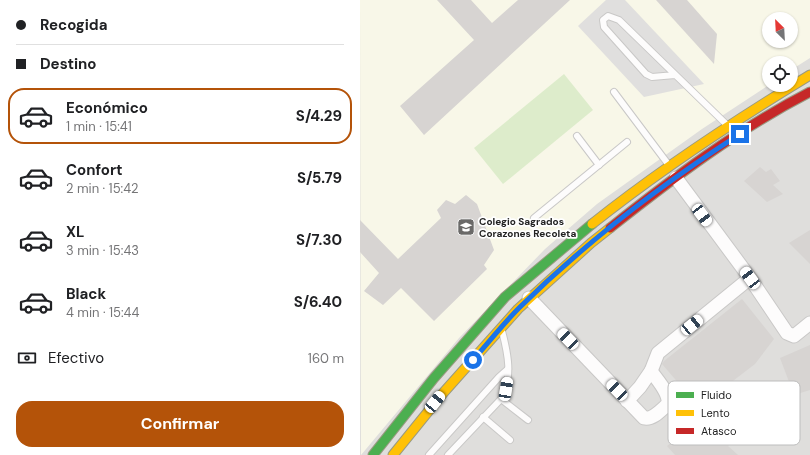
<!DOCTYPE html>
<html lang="es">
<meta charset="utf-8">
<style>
:root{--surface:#fff;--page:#f6f6f6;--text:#202124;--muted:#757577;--line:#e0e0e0;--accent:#b45309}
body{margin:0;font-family:"DM Sans",sans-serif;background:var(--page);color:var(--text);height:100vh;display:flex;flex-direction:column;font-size:15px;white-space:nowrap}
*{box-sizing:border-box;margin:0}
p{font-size:13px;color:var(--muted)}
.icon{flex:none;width:22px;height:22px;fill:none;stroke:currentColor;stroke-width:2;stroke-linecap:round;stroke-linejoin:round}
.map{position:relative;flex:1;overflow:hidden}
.details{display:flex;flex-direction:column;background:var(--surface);width:360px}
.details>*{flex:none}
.hud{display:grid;align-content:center;height:88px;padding:0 16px;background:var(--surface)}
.needle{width:26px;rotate:336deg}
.controls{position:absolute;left:402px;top:12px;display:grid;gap:8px}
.controls a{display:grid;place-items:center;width:36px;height:36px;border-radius:50%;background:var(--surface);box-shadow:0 1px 3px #0004;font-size:20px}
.end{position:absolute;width:18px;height:18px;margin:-9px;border:5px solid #1a73e8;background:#fff;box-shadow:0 0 0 2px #fff}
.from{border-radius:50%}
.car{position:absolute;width:12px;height:24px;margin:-12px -6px;border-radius:5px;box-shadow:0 0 3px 1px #0007;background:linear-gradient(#fff 24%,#345 0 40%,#fff 0 76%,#345 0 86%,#fff 0)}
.hud b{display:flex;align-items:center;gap:14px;height:38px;font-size:15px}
.hud b+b{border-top:1px solid var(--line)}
.hud i{width:10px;height:10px;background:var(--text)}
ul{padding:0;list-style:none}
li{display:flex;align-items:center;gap:12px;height:56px;margin:0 8px 6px;padding:0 8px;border:2px solid transparent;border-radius:16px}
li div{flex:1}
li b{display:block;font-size:15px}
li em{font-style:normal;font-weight:700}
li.on{border-color:var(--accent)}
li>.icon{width:36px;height:36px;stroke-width:1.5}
.pay{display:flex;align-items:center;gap:10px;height:44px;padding:0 16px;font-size:15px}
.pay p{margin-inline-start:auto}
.primary-button{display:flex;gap:8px;margin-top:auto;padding:8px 16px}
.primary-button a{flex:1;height:46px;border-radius:16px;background:var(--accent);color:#fff;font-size:16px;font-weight:700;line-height:46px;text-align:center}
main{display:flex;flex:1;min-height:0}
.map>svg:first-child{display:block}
.residential{fill:#dfdedc;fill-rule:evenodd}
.education{fill:#f8f7e8;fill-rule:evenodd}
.grass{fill:#ddeccb}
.parking{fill:#e0dfde}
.building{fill:#d7d4d2}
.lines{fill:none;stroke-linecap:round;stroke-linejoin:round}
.lane-casing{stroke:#c9c8c7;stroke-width:8}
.street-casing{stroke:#c9c8c7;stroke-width:15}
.fast-casing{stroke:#999a82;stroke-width:11}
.slow-casing{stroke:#999a82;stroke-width:11}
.jam-casing{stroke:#999a82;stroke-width:11}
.lane{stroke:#fdfcfc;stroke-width:6}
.street{stroke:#fdfcfc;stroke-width:13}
.fast{stroke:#4caf50;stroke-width:9}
.slow{stroke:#ffc107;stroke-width:9}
.jam{stroke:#c62828;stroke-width:9}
.route{stroke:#1a73e8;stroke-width:5}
.labels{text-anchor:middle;stroke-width:3.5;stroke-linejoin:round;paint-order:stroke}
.poi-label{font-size:10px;font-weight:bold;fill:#222;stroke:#fff;text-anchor:start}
.key{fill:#fff;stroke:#bdbdbd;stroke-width:1}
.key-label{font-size:11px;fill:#222}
</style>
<main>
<section class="details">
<div class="hud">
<b><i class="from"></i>Recogida</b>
<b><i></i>Destino</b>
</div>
<ul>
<li class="on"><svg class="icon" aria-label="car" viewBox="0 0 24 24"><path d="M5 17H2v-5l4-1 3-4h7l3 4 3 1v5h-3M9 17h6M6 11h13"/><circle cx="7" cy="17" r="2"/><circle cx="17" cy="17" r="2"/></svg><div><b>Económico</b><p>1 min · 15:41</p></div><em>S/4.29</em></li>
<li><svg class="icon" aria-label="car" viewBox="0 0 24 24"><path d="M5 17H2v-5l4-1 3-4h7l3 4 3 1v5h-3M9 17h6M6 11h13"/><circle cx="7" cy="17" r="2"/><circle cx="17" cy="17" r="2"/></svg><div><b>Confort</b><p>2 min · 15:42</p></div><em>S/5.79</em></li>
<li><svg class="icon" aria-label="car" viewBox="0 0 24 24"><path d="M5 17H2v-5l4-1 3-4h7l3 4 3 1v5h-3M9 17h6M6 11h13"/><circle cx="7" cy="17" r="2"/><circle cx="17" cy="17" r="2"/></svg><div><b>XL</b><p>3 min · 15:43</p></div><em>S/7.30</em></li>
<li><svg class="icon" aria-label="car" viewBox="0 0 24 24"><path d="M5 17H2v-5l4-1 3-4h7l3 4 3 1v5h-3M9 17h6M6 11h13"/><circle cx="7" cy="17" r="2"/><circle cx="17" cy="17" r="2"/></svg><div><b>Black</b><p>4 min · 15:44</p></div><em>S/6.40</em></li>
</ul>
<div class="pay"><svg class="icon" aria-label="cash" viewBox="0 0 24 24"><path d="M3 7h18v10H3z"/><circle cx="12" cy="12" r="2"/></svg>Efectivo<p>160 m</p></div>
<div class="primary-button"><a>Confirmar</a></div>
</section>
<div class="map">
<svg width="450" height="455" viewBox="0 0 450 455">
<rect width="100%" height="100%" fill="#f0eeeb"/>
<path class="residential" d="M0 0H450V455H0ZM409 19H431V41H409ZM409 63H431V85H409Z"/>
<path class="education" d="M0 0H450V58L431 70V63H409V85L342 129 237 204 185 249 99 338 1 455ZM409 19H431V41H409Z"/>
<polygon class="grass" points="204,74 233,110 143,184 114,148"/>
<polygon class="parking" points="246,0 265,0 344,84 284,97 218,26"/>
<g class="building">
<polygon points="77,0 111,0 132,23 158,0 210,0 64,135 40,106 114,40"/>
<polygon points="296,0 327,0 357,34 354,64"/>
<polygon points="400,167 406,172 411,169 420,181 413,185 423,194 407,202 384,181"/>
<polygon points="106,195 117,204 134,250 124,265 127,269 74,321 41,288 23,305 4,291 19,273 0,252 0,220 38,259 81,218 77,210 86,200 95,204"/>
<polygon points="450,230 450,264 429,243"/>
<polygon points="382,299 414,339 395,364 339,407 302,364 304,361"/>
<polygon points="450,345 450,390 434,395 420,358"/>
<polygon points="351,412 378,435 368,446 378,455 315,455 307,446"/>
</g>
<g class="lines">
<defs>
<g id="lane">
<polyline points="315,75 292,77 286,74 244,27 243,20 248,16 259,20 366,124"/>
<polyline points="254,92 308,164"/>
<polyline points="217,136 239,165"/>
<polyline points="174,218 267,142"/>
<polyline points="141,399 168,420"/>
<polyline points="123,417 150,440"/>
<polyline points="69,455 139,377 148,369"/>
<path d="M88 455 141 399C153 377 148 354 142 331"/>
</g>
<g id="street">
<polyline points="316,178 390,278 427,333 434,336 450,323"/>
<path d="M169 298 284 418C293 420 301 410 308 404 310 393 297 380 291 371"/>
<polyline points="267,401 280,387 291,371 298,353 390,278"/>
</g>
<polyline id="fast" points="13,455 74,378 145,297 232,224"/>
<g id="slow">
<path d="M232 224C301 169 374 121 450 75"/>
<polyline points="33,455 84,392 158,309 231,243 250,228"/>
</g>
<path id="jam" d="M250 228C313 178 378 129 450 92"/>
</defs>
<use href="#lane" class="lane-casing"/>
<use href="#street" class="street-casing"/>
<use href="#fast" class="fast-casing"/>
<use href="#slow" class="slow-casing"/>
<use href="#jam" class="jam-casing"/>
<use href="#lane" class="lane"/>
<use href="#street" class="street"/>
<use href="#fast" class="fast"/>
<use href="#slow" class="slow"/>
<use href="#jam" class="jam"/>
</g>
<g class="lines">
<path class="route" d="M113 360C128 343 143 324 159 308 226 242 302 184 380 134"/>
</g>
<defs>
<symbol id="school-square" viewBox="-11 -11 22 22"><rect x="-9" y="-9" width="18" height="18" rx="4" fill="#6a6968" stroke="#fff"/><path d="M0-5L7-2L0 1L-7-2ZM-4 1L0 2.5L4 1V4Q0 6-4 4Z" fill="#fff"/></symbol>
</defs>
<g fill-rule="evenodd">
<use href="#school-square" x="96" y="217" width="20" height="20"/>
</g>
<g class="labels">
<g class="poi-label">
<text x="119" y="225">Colegio Sagrados<tspan x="119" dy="12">Corazones Recoleta</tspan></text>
</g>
</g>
<rect x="308" y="381" width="132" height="64" rx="6" class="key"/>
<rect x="316" y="392" width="18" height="6" fill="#4caf50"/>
<rect x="316" y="410" width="18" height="6" fill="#ffc107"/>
<rect x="316" y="428" width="18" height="6" fill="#c62828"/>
<g class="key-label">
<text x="341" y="399">Fluido</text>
<text x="341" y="417">Lento</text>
<text x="341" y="435">Atasco</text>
</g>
</svg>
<div class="controls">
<a><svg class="needle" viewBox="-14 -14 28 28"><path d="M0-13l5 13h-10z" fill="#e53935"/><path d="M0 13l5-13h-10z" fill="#757577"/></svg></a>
<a><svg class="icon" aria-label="locate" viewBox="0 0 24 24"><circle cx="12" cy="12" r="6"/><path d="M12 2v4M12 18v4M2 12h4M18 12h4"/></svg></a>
</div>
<i class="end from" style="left:113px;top:360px"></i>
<i class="end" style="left:380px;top:134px"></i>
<i class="car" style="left:342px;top:215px;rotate:143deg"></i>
<i class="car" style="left:390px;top:278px;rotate:323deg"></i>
<i class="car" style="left:332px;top:325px;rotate:51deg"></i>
<i class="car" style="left:208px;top:339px;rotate:316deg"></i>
<i class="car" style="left:146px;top:389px;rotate:9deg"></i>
<i class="car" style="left:257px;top:390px;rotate:316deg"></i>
<i class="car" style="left:75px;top:402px;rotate:39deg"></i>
</div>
</main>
